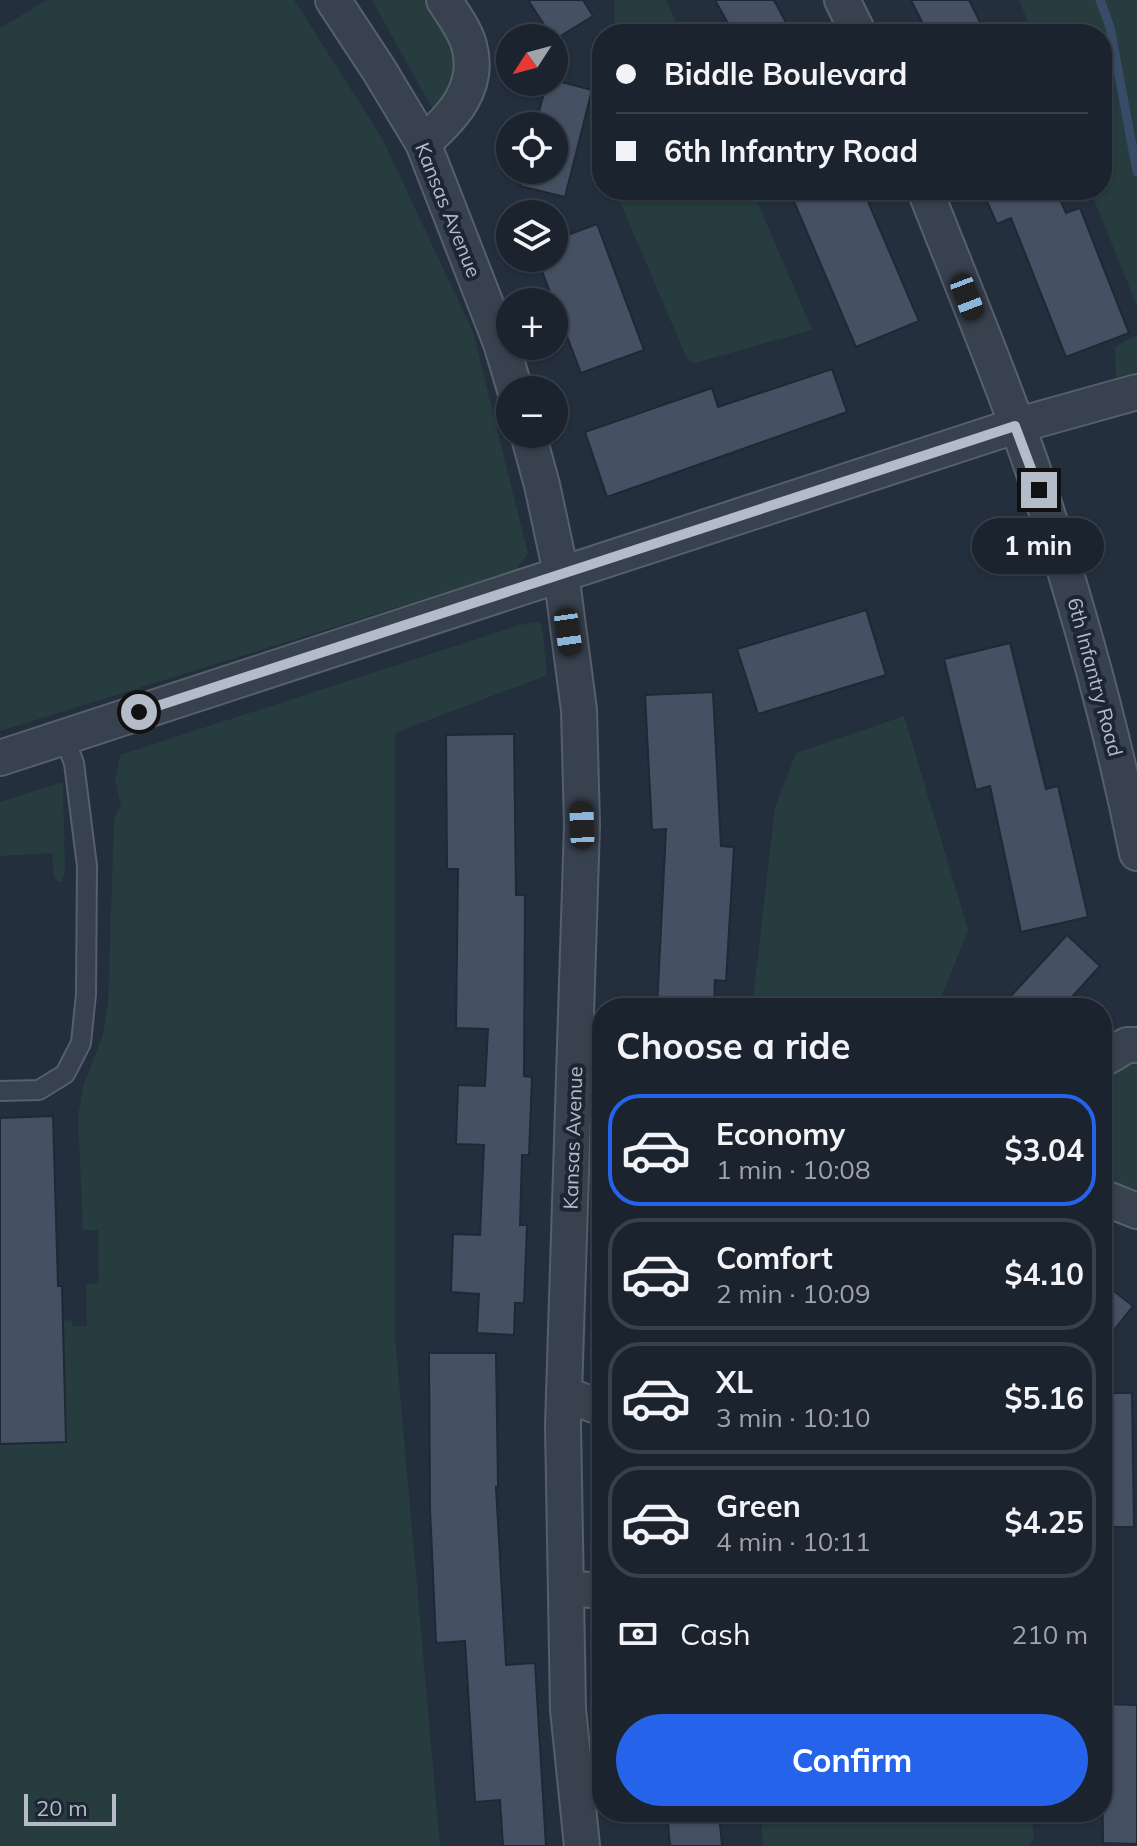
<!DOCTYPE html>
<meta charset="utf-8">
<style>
:root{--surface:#1b232e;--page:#242b36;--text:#f1f3f6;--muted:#a0a4aa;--line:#39404a;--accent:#2563eb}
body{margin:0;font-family:Mulish,sans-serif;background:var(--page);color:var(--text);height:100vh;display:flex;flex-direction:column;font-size:30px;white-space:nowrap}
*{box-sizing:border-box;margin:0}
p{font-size:26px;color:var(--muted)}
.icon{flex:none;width:44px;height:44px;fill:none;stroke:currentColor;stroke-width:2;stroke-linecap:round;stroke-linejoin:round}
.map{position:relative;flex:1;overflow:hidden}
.drawer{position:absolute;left:592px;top:998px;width:520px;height:824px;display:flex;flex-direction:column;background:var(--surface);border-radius:32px;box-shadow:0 2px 6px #0004,0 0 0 2px var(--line)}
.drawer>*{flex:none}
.guide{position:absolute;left:592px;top:24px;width:520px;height:176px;border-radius:32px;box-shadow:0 2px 6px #0004,0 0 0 2px var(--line);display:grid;align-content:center;height:176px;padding:0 24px;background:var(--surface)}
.needle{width:52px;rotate:234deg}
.controls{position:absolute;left:496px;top:24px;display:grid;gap:16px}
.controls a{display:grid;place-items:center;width:72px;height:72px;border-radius:50%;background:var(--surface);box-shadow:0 2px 6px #0004,0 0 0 2px var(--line);font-size:40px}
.scale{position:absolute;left:24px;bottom:20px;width:92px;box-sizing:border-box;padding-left:8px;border:4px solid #b4bcc9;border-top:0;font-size:22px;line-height:28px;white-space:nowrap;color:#b4bcc9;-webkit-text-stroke:6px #1d2633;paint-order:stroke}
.end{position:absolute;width:36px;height:36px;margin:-18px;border:10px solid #b4bcc9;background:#111;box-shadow:0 0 0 4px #111}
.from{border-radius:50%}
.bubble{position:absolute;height:56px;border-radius:28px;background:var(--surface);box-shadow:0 2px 6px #0004,0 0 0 2px var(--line);font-size:26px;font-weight:700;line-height:56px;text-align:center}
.car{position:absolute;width:24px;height:48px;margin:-24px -12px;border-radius:10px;box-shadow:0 0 6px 2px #0007;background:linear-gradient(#222 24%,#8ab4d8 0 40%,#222 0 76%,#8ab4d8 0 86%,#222 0)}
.guide b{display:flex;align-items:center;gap:28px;height:76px;font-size:30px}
.guide b+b{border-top:2px solid var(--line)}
.guide i{width:20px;height:20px;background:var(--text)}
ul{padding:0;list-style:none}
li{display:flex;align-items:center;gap:24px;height:112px;margin:0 16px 12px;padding:0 8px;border:4px solid var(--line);border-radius:32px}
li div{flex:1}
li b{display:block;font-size:30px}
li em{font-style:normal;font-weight:700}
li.active{border-color:var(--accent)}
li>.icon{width:72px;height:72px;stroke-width:1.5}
h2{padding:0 24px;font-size:36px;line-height:96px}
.pay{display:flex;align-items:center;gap:20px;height:88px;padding:0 24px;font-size:30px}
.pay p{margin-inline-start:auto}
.cta{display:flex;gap:16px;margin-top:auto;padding:16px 24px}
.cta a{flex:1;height:92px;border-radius:48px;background:var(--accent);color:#fff;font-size:32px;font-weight:700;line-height:92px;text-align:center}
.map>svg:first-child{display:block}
.green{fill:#263c3f}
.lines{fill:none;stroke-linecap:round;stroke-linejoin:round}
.stream{stroke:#394c67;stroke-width:9}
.building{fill:#455162;stroke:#1f2835;stroke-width:2}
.lane-casing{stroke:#565f6c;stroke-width:22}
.street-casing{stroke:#565f6c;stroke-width:38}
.lane{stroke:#38414e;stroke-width:18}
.street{stroke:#38414e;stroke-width:34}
.route{stroke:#b4bcc9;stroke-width:10}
.labels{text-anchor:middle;stroke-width:8;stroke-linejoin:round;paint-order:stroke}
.street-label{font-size:20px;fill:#b4bcc9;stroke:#1d2633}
</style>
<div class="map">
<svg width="1137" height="1846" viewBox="0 0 1137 1846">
<rect width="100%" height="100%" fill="#242f3e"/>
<g class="green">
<polygon points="47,0 294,0 382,138 473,332 528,553 515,571 0,731 0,28"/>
<polygon points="372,0 422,0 428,4 454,37 458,78 436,109 431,106"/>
<polygon points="614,0 666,0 681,34 615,34"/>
<polygon points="1019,0 1137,0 1137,306 1090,190 1102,190 1102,34 1033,34"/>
<polygon points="615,190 752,190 812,330 695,363 687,359"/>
<polygon points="1137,335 1137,372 1116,378 1115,347"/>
<polygon points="538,622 542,626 547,675 395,733 395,1337 440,1846 0,1846 0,1444 66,1442 63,1321 71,1320 73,1327 87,1326 86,1285 99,1283 98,1230 83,1230 78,1115 84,1084 102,1037 108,1005 114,818 121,806 115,780 120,755 520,625"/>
<polygon points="904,716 968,930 937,1008 752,1008 775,807 796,753"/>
<polygon points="63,782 65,873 62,881 58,882 54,877 52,853 0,856 0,802"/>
<polygon points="1137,1057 1137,1191 1115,1184 1102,1171 1102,1072"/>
<path d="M602 1436V1566C592 1536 590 1469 597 1438Z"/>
<polygon points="761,1812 1032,1812 1034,1840 1029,1846 763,1846"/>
</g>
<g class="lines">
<polyline class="stream" points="1100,0 1110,27 1137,172"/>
</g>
<g class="building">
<polygon points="528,0 583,0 593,16 554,40"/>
<polygon points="715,0 774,0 792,34 734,34"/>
<polygon points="911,0 969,0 986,34 928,34"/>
<polygon points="547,82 561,82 592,90 565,197 520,186 524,170 554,170 554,126 535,126"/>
<polygon points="789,190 863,190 919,321 856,347"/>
<polygon points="982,190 1056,190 1066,213 1080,208 1129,333 1066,357 1011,218 997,224"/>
<polygon points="597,224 644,350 581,373 537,258 554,258 554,240"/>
<polygon points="832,369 847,412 607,497 585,432 712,388 718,407"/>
<polygon points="866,610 886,675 758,714 737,649"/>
<polygon points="1010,643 1046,789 1058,786 1088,917 1021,932 990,786 976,790 944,659"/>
<polygon points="713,692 721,846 734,847 726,981 715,980 714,1008 657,1008 666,829 652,830 645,695"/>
<polygon points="514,734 516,895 525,895 524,1076 532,1077 529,1155 522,1155 520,1225 527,1225 524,1303 515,1303 514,1335 477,1333 479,1294 451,1292 453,1234 480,1235 484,1145 456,1144 458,1085 485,1086 488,1029 456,1028 458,869 447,869 446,735"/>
<polygon points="1067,935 1100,966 1062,1008 1000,1008"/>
<polygon points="53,1116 58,1286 62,1286 66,1442 0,1444 0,1118"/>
<polygon points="1102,1282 1133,1306 1102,1345"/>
<polygon points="429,1353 496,1353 498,1487 496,1487 506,1665 535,1663 546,1846 503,1846 500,1800 475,1802 465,1641 436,1643 430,1508"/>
<polygon points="1102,1393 1132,1393 1134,1527 1102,1527"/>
<polygon points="1106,1704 1137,1705 1137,1844 1103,1843 1102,1744 1105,1744"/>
<polygon points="667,1812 719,1812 722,1846 670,1846"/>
</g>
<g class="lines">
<defs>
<polyline id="lane" points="0,1091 39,1090 65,1074 81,1043 86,994 87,866 74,763 64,737"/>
<g id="street">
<polyline points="333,0 379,70 423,143 501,343 515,390"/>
<polyline points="842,0 859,34"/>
<path d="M423 143C452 118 481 88 469 45 465 30 452 13 444 0"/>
<path d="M925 190C961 282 1000 374 1032 467 1074 593 1111 722 1137 853"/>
<polyline points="528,434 542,485 561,573 579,710 582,825 563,1425 568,1709 582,1846"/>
<polyline points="0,758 1015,426 1137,392"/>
<polyline points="1102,1060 1127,1045 1137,1045"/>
<polyline points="1102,1197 1137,1211"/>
<polyline points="564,1394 602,1408"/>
<polyline points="566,1589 594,1590 602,1588"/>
</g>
</defs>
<use href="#lane" class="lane-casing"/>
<use href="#street" class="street-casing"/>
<use href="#lane" class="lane"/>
<use href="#street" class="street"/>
</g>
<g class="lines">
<polyline class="route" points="139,712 1015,426 1039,490"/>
</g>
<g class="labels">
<g class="street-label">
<text transform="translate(448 210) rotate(68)" y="7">Kansas Avenue</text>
<text transform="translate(1095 677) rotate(75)" y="7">6th Infantry Road</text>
<text transform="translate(573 1138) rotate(-88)" y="7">Kansas Avenue</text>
</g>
</g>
</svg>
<div class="controls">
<a><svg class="needle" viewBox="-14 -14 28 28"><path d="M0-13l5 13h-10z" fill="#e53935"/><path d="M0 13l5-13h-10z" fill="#a0a4aa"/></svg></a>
<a><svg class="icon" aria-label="locate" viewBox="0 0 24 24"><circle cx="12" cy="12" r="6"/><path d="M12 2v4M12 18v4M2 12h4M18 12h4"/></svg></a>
<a><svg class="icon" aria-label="layers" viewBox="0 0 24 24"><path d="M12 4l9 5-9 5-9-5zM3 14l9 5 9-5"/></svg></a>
<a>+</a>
<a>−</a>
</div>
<div class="scale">20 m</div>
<i class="end from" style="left:139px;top:712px"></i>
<i class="end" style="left:1039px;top:490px"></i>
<div class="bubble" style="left:972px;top:518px;width:132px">1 min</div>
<i class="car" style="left:967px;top:297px;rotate:159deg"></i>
<i class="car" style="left:568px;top:632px;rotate:172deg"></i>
<i class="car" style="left:582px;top:825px;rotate:358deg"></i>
<div class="guide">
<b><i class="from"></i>Biddle Boulevard</b>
<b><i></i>6th Infantry Road</b>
</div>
<section class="drawer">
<h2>Choose a ride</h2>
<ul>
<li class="active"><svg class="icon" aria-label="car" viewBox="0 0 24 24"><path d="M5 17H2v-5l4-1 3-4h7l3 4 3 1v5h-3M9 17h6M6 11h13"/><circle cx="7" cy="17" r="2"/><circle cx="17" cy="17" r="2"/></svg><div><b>Economy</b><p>1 min · 10:08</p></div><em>$3.04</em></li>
<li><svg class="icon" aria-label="car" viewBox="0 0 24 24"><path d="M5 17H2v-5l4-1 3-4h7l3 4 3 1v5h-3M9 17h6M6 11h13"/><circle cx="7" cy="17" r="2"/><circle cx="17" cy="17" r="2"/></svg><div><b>Comfort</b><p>2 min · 10:09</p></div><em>$4.10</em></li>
<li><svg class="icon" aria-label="car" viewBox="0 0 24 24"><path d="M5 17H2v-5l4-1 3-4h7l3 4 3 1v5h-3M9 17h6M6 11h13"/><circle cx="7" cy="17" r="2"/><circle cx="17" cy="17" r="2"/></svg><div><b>XL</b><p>3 min · 10:10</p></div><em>$5.16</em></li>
<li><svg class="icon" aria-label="car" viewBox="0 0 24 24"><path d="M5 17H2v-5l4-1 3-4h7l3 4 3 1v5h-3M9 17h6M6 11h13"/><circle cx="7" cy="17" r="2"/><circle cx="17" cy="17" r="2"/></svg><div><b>Green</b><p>4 min · 10:11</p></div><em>$4.25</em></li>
</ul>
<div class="pay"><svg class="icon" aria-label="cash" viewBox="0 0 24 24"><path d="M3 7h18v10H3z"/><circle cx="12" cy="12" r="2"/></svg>Cash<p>210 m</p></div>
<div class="cta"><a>Confirm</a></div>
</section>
</div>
